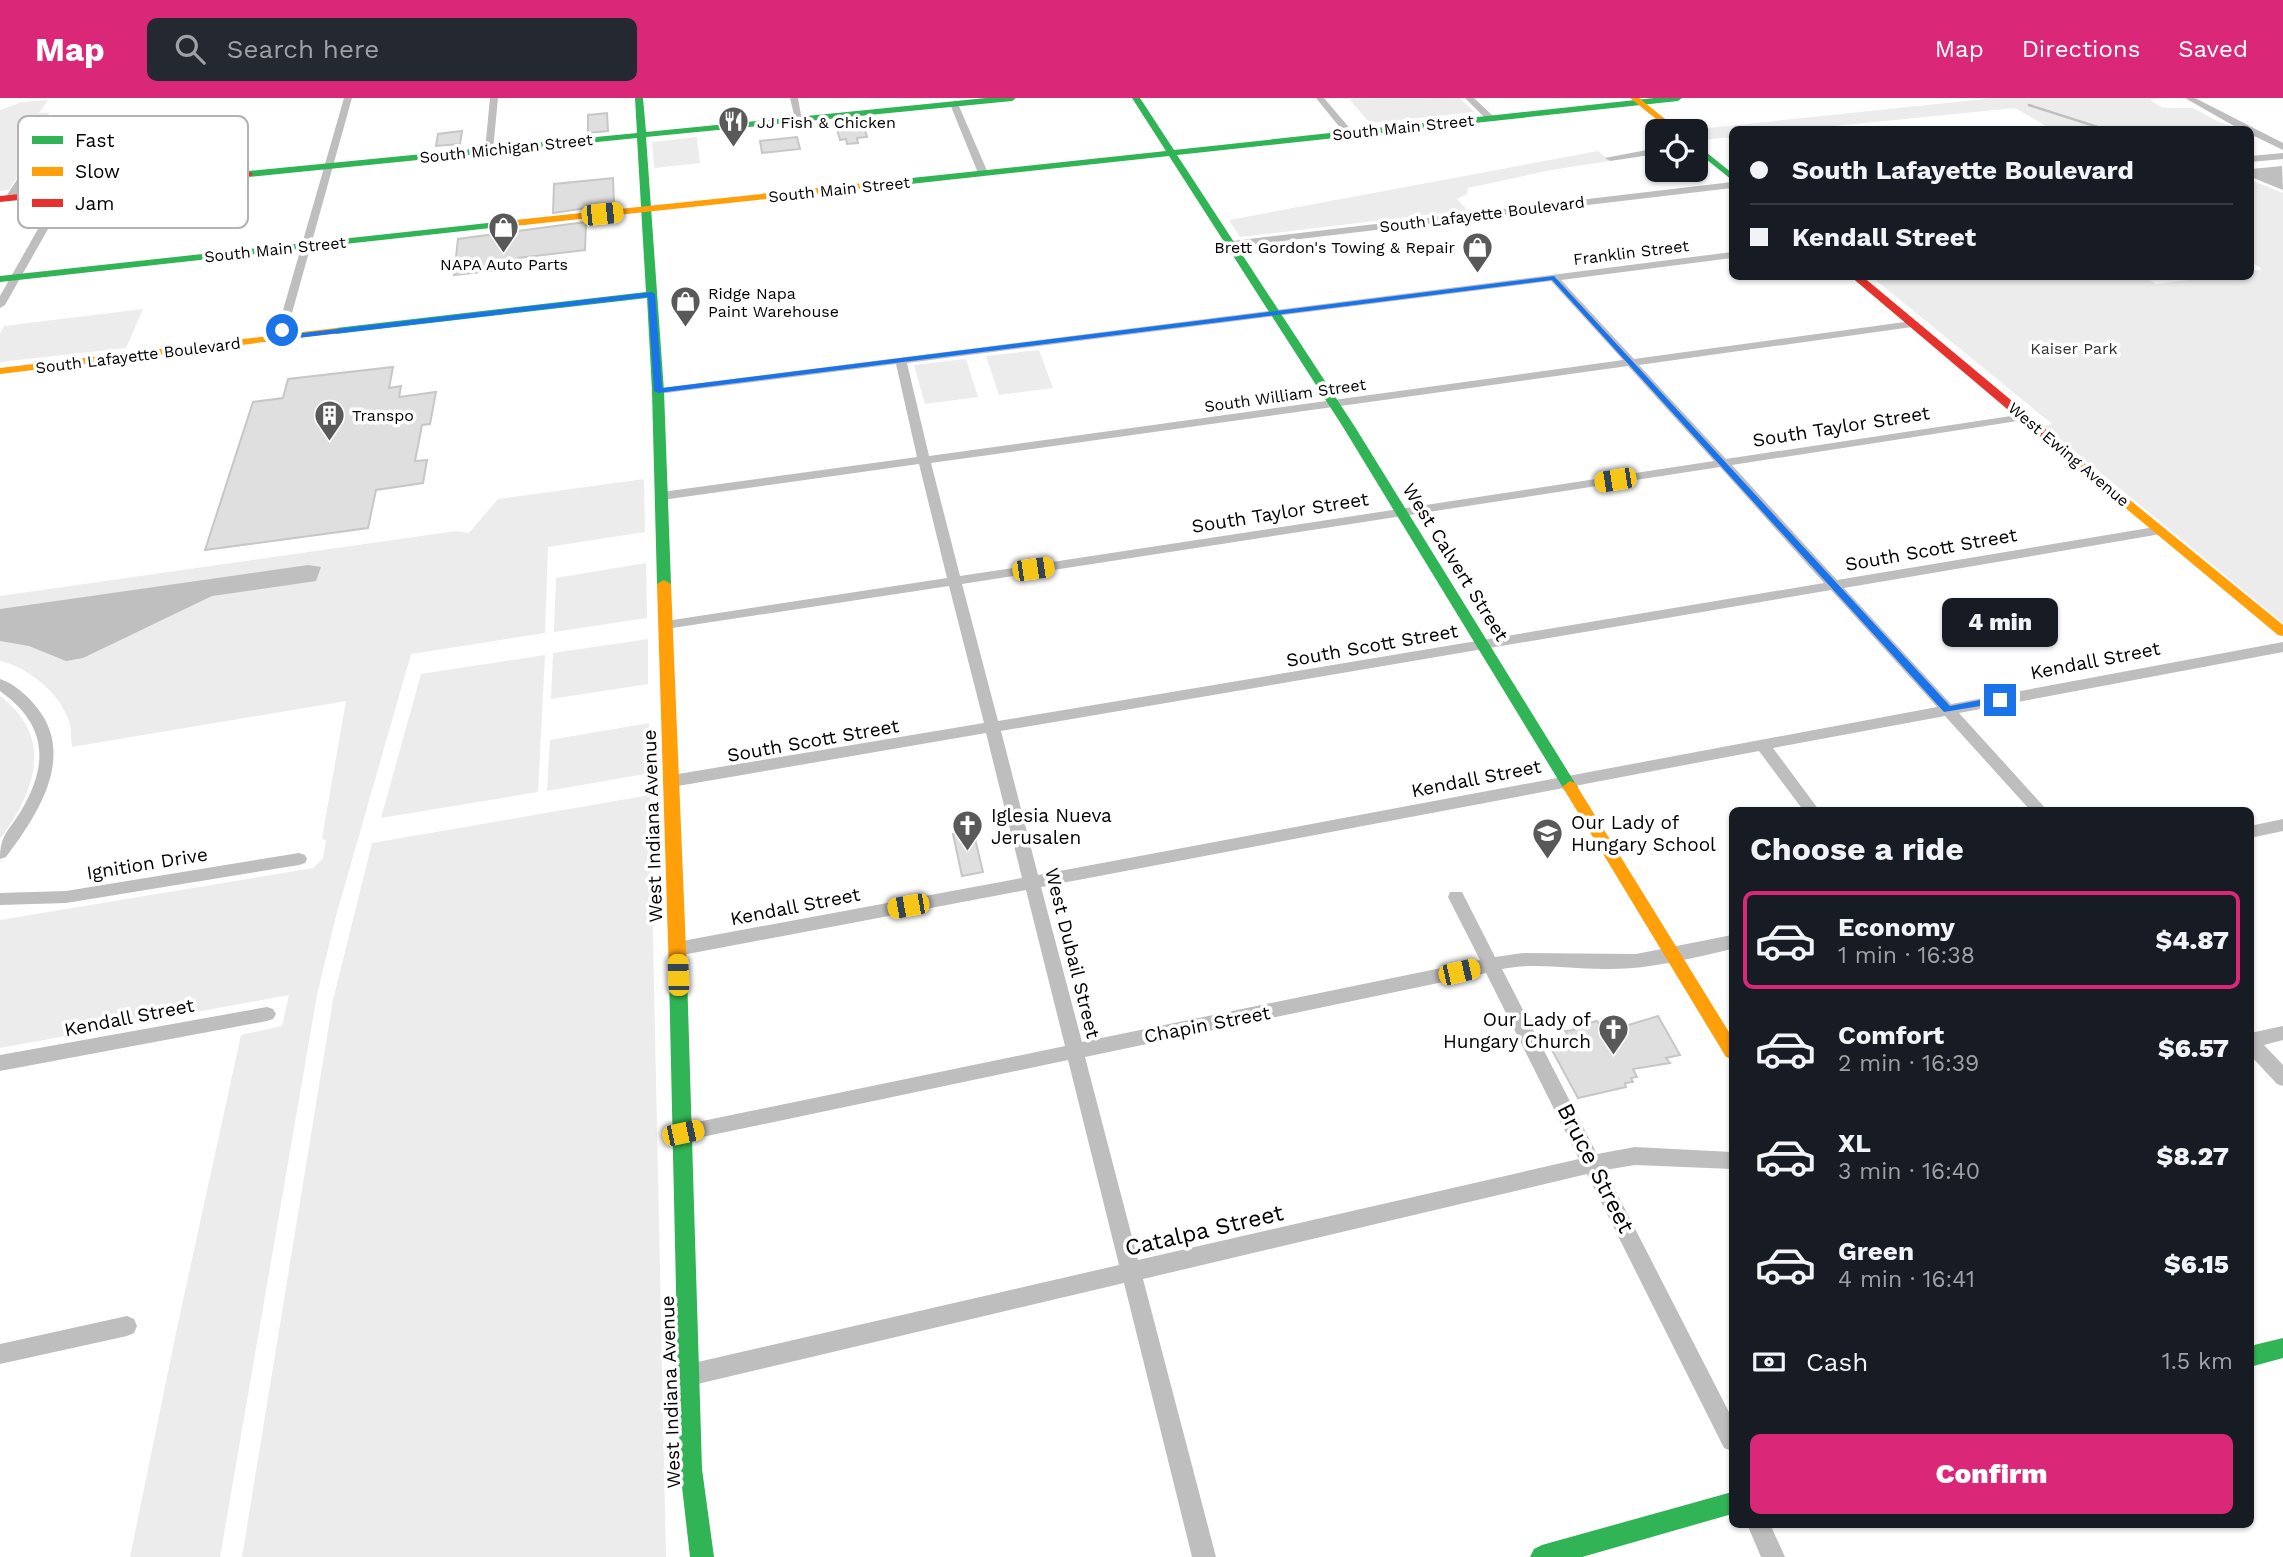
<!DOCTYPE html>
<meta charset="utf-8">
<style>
:root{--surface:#171b24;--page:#242831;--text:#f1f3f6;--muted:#9ea1a6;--line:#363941;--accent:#db2777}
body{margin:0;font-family:"Work Sans",sans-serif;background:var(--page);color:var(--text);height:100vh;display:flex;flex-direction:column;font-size:26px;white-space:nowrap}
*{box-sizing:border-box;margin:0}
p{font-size:23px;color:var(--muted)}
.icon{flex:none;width:38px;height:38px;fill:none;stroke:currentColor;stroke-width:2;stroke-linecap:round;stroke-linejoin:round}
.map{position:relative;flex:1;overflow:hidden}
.sheet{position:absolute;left:1729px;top:709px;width:525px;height:721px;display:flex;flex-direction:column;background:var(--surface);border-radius:10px;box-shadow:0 2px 5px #0004}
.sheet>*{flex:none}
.hud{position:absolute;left:1729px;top:28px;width:525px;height:154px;border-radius:10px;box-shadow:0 2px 5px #0004;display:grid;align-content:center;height:154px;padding:0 21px;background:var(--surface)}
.tools{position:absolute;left:1645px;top:21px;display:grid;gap:14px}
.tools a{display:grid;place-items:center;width:63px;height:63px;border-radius:10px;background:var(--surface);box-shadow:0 2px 5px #0004;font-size:35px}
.end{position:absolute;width:32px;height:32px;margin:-16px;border:9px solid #1a73e8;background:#fff;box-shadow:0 0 0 4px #fff}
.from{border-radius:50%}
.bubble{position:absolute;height:49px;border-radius:10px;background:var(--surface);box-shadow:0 2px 5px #0004;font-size:23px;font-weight:800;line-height:49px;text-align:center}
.car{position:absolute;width:21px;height:42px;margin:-21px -10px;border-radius:9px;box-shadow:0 0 5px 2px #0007;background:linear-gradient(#f5c518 24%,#345 0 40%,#f5c518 0 76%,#345 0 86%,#f5c518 0)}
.hud b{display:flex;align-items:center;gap:24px;height:66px;font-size:26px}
.hud b+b{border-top:2px solid var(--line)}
.hud i{width:18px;height:18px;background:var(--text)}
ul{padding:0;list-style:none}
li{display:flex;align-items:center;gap:21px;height:98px;margin:0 14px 10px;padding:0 7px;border:4px solid transparent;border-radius:10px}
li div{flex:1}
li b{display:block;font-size:26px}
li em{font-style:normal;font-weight:800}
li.selected{border-color:var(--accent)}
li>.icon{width:63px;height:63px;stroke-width:1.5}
h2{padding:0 21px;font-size:32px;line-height:84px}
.pay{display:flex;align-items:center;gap:18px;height:77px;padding:0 21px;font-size:26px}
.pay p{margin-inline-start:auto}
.cta{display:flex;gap:14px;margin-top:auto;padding:14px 21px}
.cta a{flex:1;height:80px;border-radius:10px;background:var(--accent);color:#fff;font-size:28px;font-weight:800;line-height:80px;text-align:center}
header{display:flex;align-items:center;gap:42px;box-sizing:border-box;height:98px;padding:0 35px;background:var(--accent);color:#fff}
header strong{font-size:33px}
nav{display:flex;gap:38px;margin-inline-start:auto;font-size:24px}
.search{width:490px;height:63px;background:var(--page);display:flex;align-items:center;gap:18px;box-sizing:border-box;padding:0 24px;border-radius:10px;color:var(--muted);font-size:26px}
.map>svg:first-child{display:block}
.green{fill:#ececec}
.water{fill:#bfbfbf}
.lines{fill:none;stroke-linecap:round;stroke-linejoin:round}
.stream{stroke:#bfbfbf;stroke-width:2.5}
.building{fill:#dfdfdf;stroke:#c7c7c7;stroke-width:2}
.street{fill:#bebebe;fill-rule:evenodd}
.fast{fill:#30b455;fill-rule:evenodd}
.slow{fill:#ff9f0a;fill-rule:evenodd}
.jam{fill:#e5322d;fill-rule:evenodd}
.route{fill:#1a73e8}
.labels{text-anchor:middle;stroke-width:7;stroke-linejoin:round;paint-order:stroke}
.far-poi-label{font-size:16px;fill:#000;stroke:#fff;text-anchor:start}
.far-street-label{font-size:16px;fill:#000;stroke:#fff}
.far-park-label{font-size:16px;fill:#333;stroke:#fff}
.street-label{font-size:19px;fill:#000;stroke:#fff}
.poi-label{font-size:19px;fill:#000;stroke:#fff;text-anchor:start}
.near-street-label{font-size:23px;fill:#000;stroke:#fff}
.key{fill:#fff;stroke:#b2b2b2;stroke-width:2}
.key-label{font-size:19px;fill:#000}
</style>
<header>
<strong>Map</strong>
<div class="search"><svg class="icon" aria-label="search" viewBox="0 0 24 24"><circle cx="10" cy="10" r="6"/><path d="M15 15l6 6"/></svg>Search here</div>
<nav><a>Map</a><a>Directions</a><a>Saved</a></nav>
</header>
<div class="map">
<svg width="2283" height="1459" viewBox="0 0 2283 1459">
<rect width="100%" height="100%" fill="#fff"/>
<g class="green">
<polygon points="1460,0 1474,14 1370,25 1349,1"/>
<polygon points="1995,0 2163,0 2150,2 2163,10 2193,10 2219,24 2240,31 2051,31 2015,10 1804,31 1732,32 1732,39 1702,42 1696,37 1696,33 1688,32"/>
<path d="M48 2 39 15H49L47 19 55 18 52 24H58C46 43 36 37 23 57H31L9 92 0 93V12L22 4Z"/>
<polygon points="697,39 700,65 654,70 652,44"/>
<polygon points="1598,53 1610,63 1551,72 1468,90 1467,96 1457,101 1467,112 1240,139 1229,122"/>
<polygon points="2251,82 2283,95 2283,525 2044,328 2052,326 1872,179 2144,178 2156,186 2211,179 2250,178 2251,173 2262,171 2251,164"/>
<polygon points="143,211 126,250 0,264 0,235 4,228"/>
<polygon points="1039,252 1053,290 999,297 986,258"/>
<polygon points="966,261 978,299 925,306 914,267"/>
<path d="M644 381 645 434 548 449 545 535 411 556 336 818 317 897 220 1459H130L177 1230 241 937 282 928 289 897 0 950V822L313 770 323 760 326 743 322 740 346 603 72 649C71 641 71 633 70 626 62 597 29 569 0 563V498L456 433 469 435 498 401Z"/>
<polygon points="646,465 647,520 554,534 556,480"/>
<polygon points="648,541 648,586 551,601 553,555"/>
<polygon points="545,557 538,694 381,720 421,576"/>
<path d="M0 598C55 640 35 693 0 741Z"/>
<polygon points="649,625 651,675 547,693 550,642"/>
<polygon points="650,697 666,1459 242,1459 333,902 372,745"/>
</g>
<g class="water">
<polygon points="2282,68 2283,92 2251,79 2251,71"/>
<polygon points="308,467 321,469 316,483 212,498 83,560 66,563 29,548 0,543 0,511"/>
</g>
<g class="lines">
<polyline class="stream" points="2029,7 2107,32"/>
</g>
<g class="building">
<polygon points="607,15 608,33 588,35 588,17"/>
<polygon points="863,26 867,39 857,40 858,45 847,46 846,41 840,42 837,31"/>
<polygon points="462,33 460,46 436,48 438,36"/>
<polygon points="797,39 800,51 762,55 760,43"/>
<polygon points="613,80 614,106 553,115 554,86"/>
<polygon points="586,124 585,152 518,160 517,170 454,177 458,141"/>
<polygon points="393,269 389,290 401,288 399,299 436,294 430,326 422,327 415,363 427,362 423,385 376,392 368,430 205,452 253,304 283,300 288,281"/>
<polygon points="973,732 983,774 962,778 953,736"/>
<polygon points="1658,918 1680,957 1666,960 1670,965 1633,971 1637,979 1631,980 1633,984 1625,985 1626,989 1578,1000 1546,941 1568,937 1565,933 1574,932 1573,929 1597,923 1601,928 1608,926 1612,932"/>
</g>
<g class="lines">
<g class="street">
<polygon points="344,0 352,0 285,240 276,242 275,240"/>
<polygon points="490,0 498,0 493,52 489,55 485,52"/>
<polygon points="790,0 798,0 802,23 795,21"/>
<polygon points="1316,0 1324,0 1352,33 1352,37 1346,37"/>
<polygon points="1465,0 1474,0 1493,18 1493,22 1487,22"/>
<polygon points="2185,0 2195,0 2283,45 2283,52 2250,36 2250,32 2241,32"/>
<polygon points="954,3 958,6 988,75 986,77 978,75 950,6"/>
<polygon points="1657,50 1657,56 1610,63 1605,60"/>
<polygon points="35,54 43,56 13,102 7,102 5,100"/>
<polygon points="2283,55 2283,61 2250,64 2250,58"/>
<polygon points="1732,84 1732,90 1232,149 1227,146 1232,143"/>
<polygon points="64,91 69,94 5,207 0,210 0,198 59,94"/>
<path d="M1732 154V160L1561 182 1634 261 1912 223 1917 226 1912 229 1639 267 1726 361 2024 316 2030 319 2024 322 1732 367 1837 482 2161 428 2167 432 2161 436 1844 490 1951 606 2283 544V554L1959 615 2047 712H2030L1945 618 1773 650 1819 712H1803L1759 653 1041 789 1082 944 1480 862 1448 799 1450 794H1462L1495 859 1523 855 1636 856 1732 837V851C1692 860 1652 871 1610 871 1574 872 1537 864 1502 871L1597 1056 1635 1049 1732 1054V1071L1635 1067 1605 1072 1732 1320V1353L1724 1350 1587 1076 1143 1181 1216 1459H1192L1124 1185 689 1288 682 1284 678 1277 682 1270 689 1266 1119 1167 1068 962 683 1043 676 1041 674 1035 676 1029 683 1027 1065 948 1026 792 677 858 671 856 669 851 671 846 677 844 1022 780 986 635 672 689 667 687 664 683 672 677 984 625 949 488 666 531 659 527 666 523 947 480 919 366 662 402 656 398 662 394 917 359 896 266 658 296 654 295V291ZM1551 183 1623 262 929 358 907 265ZM1628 268 1714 363 960 478 931 365ZM1720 369 1824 485 998 623 962 486ZM1831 492 1937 609 1038 777 1001 633ZM1486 875 1579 1061 1138 1162 1085 959Z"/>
<path d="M0 581C15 586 29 599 38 611 76 660 36 719 6 759L0 761C0 736 9 733 21 713 50 664 46 626 0 593Z"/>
<polygon points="2283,721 2283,733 2250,740 2250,728"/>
<polygon points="299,755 305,757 307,761 305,765 299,767 66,805 0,807 0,795 66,793"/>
<polygon points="267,909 273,911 276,916 273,921 267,923 0,973 0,957"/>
<polygon points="2283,928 2283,942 2264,947 2283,967 2283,988 2277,986 2250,957 2250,935"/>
<polygon points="127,1218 134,1221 137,1228 134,1235 127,1238 0,1266 0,1246"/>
<polygon points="1747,1426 1770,1426 1785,1459 1761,1459"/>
</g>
<g class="fast">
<polygon points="635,0 643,0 646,34 986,0 1016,0 1012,3 646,39 664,293 671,486 664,490 657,486 652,293 647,200 336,236 331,233 336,230 646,194 637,40 248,79 243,76 248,73 637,35"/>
<polygon points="1132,0 1140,0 1174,52 1654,0 1682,0 1678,3 1177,57 1355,329 1575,685 1578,689 1575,693 1565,693 1343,329 1169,58 883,89 878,86 883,83 1166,53"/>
<polygon points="1696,46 1732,75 1732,82 1696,53"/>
<polygon points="497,124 502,127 500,129 0,184 0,178"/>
<polygon points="678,869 684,871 687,876 702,1371 714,1459 690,1459 680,1371 669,876 672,871"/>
<polygon points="2283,1240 2283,1260 2250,1269 2250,1248"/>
<polygon points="1732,1394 1732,1416 1582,1459 1530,1459 1534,1451 1542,1447"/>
</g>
<g class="slow">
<polygon points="1630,0 1639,0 1680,33 1671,33"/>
<polygon points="883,83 886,84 886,88 497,130 492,127 497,124"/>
<polygon points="336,230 340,231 340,235 0,276 0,270"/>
<polygon points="2049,336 2283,527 2283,538 2278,537 2045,343 2045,337"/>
<polygon points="664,482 671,486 687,876 684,881 678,883 672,881 669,876 657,486"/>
<polygon points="1570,683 1575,685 1732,939 1732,961 1726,959 1565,693 1562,689"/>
</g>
<g class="jam">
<polygon points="248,73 253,76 251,78 0,104 0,98"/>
<polygon points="1850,178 1862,178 2053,337 2053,343 2045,343"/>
</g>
</g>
<polygon class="route" points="1554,178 1950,608 2000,598 2005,602 2004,604 1944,614 1552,182 658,295 654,293 648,199 280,242 276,240 278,232 282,230 286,232 285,237 652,194 655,196 662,290"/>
<defs>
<symbol id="restaurant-pin" viewBox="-11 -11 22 30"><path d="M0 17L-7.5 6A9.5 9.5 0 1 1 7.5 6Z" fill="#595959" stroke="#fff"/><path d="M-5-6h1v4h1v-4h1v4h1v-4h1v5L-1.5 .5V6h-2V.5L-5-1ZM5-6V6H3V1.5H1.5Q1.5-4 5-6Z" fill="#fff"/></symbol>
<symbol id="shop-pin" viewBox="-11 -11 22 30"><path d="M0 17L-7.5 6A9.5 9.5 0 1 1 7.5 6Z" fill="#595959" stroke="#fff"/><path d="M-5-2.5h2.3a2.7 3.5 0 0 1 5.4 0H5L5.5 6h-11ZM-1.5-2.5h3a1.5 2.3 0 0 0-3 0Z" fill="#fff"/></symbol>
<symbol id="building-pin" viewBox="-11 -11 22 30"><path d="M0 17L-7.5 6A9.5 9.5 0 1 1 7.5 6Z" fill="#595959" stroke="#fff"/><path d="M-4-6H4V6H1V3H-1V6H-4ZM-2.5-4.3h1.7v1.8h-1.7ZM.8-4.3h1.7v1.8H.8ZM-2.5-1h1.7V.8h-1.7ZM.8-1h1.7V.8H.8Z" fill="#fff"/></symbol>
<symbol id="church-pin" viewBox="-11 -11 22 30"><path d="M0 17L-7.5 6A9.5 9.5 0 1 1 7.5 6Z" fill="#595959" stroke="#fff"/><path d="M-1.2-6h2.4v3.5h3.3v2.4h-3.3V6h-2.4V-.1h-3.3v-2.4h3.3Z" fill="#fff"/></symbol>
<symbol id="school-pin" viewBox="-11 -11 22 30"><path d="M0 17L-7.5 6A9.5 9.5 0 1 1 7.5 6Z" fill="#595959" stroke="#fff"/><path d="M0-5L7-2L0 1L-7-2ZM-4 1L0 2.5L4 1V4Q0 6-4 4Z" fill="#fff"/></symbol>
</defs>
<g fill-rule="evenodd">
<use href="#restaurant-pin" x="716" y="6" width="35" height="47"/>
<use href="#shop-pin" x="486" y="112" width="35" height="47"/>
<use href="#shop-pin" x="1460" y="132" width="35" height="47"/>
<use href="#shop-pin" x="668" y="186" width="35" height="47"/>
<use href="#building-pin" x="312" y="300" width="35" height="47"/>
<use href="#church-pin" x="950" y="710" width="35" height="47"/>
<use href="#school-pin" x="1530" y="718" width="35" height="47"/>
<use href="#church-pin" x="1596" y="914" width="35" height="47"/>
</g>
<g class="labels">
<g class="far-poi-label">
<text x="757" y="30">JJ Fish &amp; Chicken</text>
<text x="1455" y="155" text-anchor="end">Brett Gordon's Towing &amp; Repair</text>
<text x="504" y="172" text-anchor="middle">NAPA Auto Parts</text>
<text x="708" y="201">Ridge Napa<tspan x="708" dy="18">Paint Warehouse</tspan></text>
<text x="352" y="323">Transpo</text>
</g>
<g class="far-street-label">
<text transform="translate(1403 29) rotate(-6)" y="6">South Main Street</text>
<text transform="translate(506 50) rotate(-6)" y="6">South Michigan Street</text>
<text transform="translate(839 91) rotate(-6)" y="6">South Main Street</text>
<text transform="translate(1482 116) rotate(-7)" y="6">South Lafayette Boulevard</text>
<text transform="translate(275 151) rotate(-6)" y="6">South Main Street</text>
<text transform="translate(1631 154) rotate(-7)" y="6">Franklin Street</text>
<text transform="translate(138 257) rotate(-7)" y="6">South Lafayette Boulevard</text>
<text transform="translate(1285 297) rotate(-8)" y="6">South William Street</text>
<text transform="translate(2069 356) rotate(40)" y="6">West Ewing Avenue</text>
</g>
<g class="far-park-label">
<text x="2074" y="256">Kaiser Park</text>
</g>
<g class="street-label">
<text transform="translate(1841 328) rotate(-9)" y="7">South Taylor Street</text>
<text transform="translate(1280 414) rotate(-9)" y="7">South Taylor Street</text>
<text transform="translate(1931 451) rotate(-10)" y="7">South Scott Street</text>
<text transform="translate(1456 464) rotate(58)" y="7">West Calvert Street</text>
<text transform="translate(1372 547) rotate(-10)" y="7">South Scott Street</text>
<text transform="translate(2095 562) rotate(-11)" y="7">Kendall Street</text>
<text transform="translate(813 642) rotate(-10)" y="7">South Scott Street</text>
<text transform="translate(1476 680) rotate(-11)" y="7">Kendall Street</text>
<text transform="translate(652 728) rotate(-92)" y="7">West Indiana Avenue</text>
<text transform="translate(147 765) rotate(-9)" y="7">Ignition Drive</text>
<text transform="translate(795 808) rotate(-11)" y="7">Kendall Street</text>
<text transform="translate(1073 855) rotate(76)" y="7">West Dubail Street</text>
<text transform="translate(129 919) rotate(-11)" y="7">Kendall Street</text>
<text transform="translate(1207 926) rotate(-11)" y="7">Chapin Street</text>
<text transform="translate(670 1294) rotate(-92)" y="7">West Indiana Avenue</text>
</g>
<g class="poi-label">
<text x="991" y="724">Iglesia Nueva<tspan x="991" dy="22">Jerusalen</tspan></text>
<text x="1571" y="731">Our Lady of<tspan x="1571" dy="22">Hungary School</tspan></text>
<text x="1591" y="928" text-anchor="end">Our Lady of<tspan x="1591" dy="22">Hungary Church</tspan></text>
</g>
<g class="near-street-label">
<text transform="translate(1596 1070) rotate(63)" y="8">Bruce Street</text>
<text transform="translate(1204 1132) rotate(-13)" y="8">Catalpa Street</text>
</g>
</g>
<rect x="18" y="18" width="230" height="112" rx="10" class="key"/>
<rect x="32" y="38" width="31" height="8" fill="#30b455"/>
<rect x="32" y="69" width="31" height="9" fill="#ff9f0a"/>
<rect x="32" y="101" width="31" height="8" fill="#e5322d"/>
<g class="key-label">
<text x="75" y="49">Fast</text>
<text x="75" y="80">Slow</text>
<text x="75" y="112">Jam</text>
</g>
</svg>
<div class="tools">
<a><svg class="icon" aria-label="locate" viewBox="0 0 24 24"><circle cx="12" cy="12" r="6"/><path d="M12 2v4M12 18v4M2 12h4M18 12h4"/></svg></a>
</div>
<i class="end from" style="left:282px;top:232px"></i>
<i class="end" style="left:2000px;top:602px"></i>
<div class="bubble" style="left:1942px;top:500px;width:116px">4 min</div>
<i class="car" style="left:602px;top:116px;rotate:84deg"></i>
<i class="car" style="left:1615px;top:382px;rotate:261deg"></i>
<i class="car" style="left:1033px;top:471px;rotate:82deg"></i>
<i class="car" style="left:908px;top:808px;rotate:260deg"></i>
<i class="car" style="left:1459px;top:874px;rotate:77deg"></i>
<i class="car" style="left:678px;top:877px;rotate:358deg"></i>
<i class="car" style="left:683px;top:1035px;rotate:78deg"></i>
<div class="hud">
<b><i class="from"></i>South Lafayette Boulevard</b>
<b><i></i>Kendall Street</b>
</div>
<section class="sheet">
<h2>Choose a ride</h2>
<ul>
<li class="selected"><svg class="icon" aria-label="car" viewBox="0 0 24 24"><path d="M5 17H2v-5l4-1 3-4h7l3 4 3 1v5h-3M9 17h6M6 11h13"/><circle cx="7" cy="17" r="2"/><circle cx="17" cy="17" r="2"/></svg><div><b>Economy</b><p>1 min · 16:38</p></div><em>$4.87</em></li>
<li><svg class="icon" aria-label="car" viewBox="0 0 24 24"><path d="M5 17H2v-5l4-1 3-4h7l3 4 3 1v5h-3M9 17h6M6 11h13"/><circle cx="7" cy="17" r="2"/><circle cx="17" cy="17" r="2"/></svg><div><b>Comfort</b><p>2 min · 16:39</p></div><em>$6.57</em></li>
<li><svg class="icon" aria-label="car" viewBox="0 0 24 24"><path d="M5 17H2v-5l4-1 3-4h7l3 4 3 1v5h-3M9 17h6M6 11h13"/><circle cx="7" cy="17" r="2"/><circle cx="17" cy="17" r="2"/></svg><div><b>XL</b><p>3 min · 16:40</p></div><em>$8.27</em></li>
<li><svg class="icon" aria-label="car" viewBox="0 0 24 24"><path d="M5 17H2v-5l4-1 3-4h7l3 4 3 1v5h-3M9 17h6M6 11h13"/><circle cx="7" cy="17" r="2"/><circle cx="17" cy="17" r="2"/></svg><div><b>Green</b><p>4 min · 16:41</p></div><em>$6.15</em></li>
</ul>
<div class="pay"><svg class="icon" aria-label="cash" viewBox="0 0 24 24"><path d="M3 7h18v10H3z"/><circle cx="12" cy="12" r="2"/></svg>Cash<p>1.5 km</p></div>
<div class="cta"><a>Confirm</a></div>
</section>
</div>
